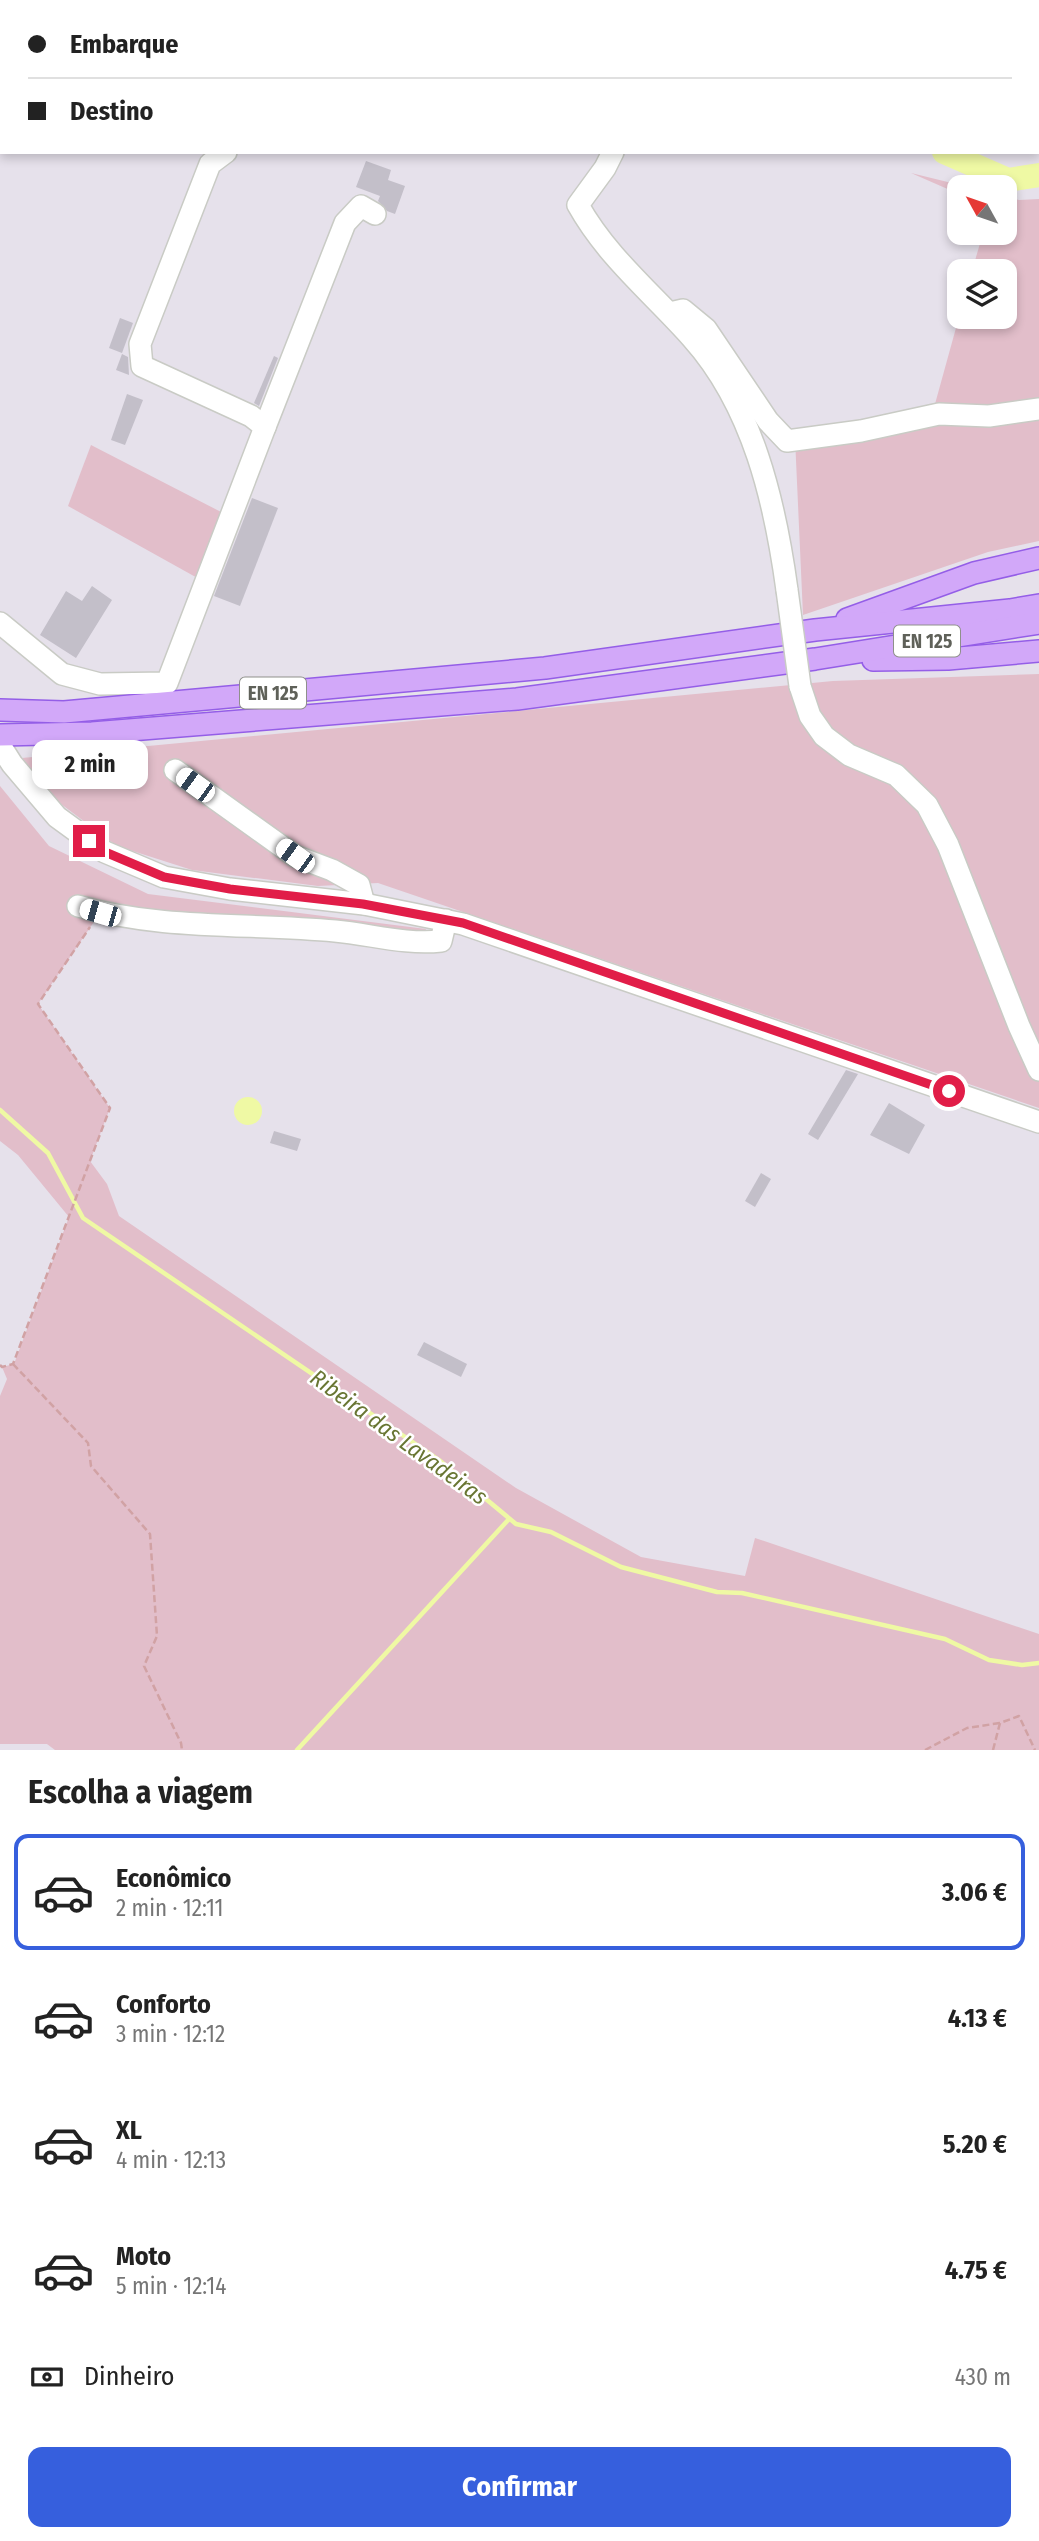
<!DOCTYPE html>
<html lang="pt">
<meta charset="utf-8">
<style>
:root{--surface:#fff;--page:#f6f6f6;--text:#222;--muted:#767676;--line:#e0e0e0;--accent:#365fdd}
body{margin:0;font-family:"Fira Sans Condensed",sans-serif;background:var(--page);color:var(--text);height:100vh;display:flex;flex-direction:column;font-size:26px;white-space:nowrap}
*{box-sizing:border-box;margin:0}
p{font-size:23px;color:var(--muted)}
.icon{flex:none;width:38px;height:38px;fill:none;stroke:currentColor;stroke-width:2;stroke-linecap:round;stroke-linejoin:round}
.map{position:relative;height:1750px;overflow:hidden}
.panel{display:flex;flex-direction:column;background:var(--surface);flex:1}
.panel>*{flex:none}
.hud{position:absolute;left:0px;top:0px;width:1040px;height:154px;box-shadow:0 4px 10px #0003;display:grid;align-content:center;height:154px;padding:0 28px;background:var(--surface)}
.needle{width:46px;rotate:310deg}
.fabs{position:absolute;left:947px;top:175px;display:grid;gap:14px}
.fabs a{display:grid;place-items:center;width:70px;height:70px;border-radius:14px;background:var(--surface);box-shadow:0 4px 10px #0003;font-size:35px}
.end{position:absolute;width:32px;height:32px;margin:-16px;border:9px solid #e11d48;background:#fff;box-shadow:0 0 0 4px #fff}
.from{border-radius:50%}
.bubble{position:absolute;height:49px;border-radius:14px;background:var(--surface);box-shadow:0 4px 10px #0003;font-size:23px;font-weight:700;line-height:49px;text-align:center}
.car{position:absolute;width:21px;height:42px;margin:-21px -10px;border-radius:9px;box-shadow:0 0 5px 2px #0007;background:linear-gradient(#fff 24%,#345 0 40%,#fff 0 76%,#345 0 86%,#fff 0)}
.hud b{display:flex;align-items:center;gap:24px;height:66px;font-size:26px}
.hud b+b{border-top:2px solid var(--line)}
.hud i{width:18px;height:18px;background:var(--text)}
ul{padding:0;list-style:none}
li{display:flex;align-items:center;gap:21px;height:116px;margin:0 14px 10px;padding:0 14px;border:4px solid transparent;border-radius:14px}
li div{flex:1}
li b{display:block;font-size:26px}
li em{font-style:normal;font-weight:700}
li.on{border-color:var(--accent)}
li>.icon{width:63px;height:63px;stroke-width:1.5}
h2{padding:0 28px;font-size:32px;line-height:84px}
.pay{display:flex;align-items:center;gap:18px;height:77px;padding:0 28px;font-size:26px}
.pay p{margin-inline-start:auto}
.cta{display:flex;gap:14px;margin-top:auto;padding:14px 28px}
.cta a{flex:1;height:80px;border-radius:14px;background:var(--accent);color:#fff;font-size:28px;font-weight:700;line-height:80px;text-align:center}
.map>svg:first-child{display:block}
.green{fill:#e2beca}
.water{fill:#eff9a4}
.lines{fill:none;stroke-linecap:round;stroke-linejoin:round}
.stream{stroke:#eff9a4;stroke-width:4.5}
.river{stroke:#eff9a4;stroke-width:24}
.building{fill:#c3bfc9}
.minor-casing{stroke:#c9cbc5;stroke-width:24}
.major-casing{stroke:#945ee7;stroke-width:24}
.path{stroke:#d1a2a4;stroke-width:2.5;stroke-dasharray:7 3.5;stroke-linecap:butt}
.minor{stroke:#fff;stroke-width:21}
.major{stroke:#d2a8f9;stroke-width:21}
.minor-bridge-casing{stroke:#c9cbc5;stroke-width:24;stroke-linecap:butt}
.minor-bridge{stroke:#fff;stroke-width:21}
.route{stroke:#e11d48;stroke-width:9}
.labels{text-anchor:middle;stroke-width:5;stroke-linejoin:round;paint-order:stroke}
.shield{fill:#fff;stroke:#8f908b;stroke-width:2}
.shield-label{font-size:19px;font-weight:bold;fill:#5f6159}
.water-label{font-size:23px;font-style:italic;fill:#697633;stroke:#fff}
</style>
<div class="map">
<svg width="1039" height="1750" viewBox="0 0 1039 1750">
<rect width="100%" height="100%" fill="#e6e1eb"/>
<g class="green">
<polygon points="911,173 968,187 959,187 959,194"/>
<polygon points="1005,197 1019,200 1039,199 1039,541 988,552 803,615 795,438 935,404 959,317 1004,317 1004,271 972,271 983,233 1004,233"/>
<polygon points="91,445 223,513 201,580 68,506"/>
<polygon points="1039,674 1039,1108 378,883 318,886 192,870 117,846 61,804 22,758 833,681"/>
<polygon points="0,786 49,846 148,894 426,929 421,943 100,913 38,1004 110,1108 90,1161 107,1184 119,1216 516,1488 641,1557 745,1576 755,1538 1039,1634 1039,1750 55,1750 47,1744 0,1744 0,1396 7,1379 2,1367 14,1364 69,1217 18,1155 0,1141"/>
</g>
<circle class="water" cx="248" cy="1111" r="14"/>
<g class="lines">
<g class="stream">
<polyline points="0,1110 48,1153 83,1218 439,1460 516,1524 551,1532 621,1567 717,1592 742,1593 945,1639 989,1660 1022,1665 1039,1663"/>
<polyline points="297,1750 509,1519"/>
</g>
<g class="river">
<polyline points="563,0 567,2"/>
<polyline points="944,152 1008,180 1039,175"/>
</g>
</g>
<g class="building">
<polygon points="366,161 391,170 388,180 405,186 395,214 387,211 378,201 380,196 356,187"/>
<polygon points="120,318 133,323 122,353 109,348"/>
<polygon points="122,354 128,357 129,375 116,370"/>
<polygon points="274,356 278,358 259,406 254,403"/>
<polygon points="127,394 143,400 125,445 111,440"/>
<polygon points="252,498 278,508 240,606 214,596"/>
<polygon points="92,586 112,600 76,658 40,635 66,591 82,601"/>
<polygon points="846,1070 858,1074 818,1140 808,1134"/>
<polygon points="889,1103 925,1125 909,1154 870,1135"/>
<polygon points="274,1131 301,1139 297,1151 270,1143"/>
<polygon points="761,1173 771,1179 755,1207 745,1201"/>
<polygon points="424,1342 467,1364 461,1377 417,1355"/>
</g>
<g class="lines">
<defs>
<g id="minor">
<polyline points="0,4 2,5"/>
<polyline points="0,52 2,50"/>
<path d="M613 152 605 168 578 205C607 257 653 294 692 338 753 406 775 502 787 590"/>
<polyline points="670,313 683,310 706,329 768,421 787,441 861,431 939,414 989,416 1039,409"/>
<polyline points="265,427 345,223 361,206 375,214"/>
<polyline points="0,623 62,674 100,684 167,683 265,427 251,416 142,366 140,344 210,164 226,152"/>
<polyline points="800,686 810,716 824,736 849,755 896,775 927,805 948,845 1019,1026 1039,1070"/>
<polyline points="0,745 12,764 57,817 105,852 164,877 230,889 364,904 463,924 1039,1122"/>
<polyline points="175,770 295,856 332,870 359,885 364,904"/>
<path d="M78 906C161 930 250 923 335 931 370 934 405 945 441 941L446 920"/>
</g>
<g id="major">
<polyline points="847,619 974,573 1039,558"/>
<polyline points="873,660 948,659 1039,651"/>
<polyline points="0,710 64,712 545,668 815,630 1010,610 1039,605"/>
<polyline points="0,735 92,733 517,699 815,659 1039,623"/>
</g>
</defs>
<use href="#minor" class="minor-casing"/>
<use href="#major" class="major-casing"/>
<g class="path">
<polyline points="13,1364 88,1443 91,1466 150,1534 157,1636 144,1666 181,1743 182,1750"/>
<polyline points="0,1365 2,1367 13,1364 110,1108 38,1004 90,927"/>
<polyline points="925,1750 967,1728 1000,1723"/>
<polyline points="993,1750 1000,1723 1019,1716 1035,1750"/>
</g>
<use href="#minor" class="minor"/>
<use href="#major" class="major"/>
<defs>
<polyline id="minor-bridge" points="787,590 800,686"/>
</defs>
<use href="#minor-bridge" class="minor-bridge-casing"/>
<use href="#minor-bridge" class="minor-bridge"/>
</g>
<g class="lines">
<polyline class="route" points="89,841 105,852 164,877 230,889 363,904 463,923 949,1091"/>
</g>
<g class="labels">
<g class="shield">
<rect x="894" y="625.5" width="66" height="31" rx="5"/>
<rect x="240" y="677.5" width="66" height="31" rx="5"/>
</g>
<g class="shield-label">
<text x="927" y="648">EN 125</text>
<text x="273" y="700">EN 125</text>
</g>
<g class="water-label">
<text transform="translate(399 1437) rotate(36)" y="8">Ribeira das Lavadeiras</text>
</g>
</g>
</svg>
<div class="fabs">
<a><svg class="needle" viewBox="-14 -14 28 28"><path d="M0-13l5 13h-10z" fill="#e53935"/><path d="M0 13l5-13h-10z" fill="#767676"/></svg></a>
<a><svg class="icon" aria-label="layers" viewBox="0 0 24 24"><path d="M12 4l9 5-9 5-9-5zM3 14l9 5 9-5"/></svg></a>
</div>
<i class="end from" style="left:949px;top:1091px"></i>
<i class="end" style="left:89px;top:841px"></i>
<div class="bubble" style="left:32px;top:740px;width:116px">2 min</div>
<i class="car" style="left:195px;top:785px;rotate:306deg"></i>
<i class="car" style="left:295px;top:856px;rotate:306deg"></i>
<i class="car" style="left:100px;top:913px;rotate:286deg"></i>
<div class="hud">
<b><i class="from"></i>Embarque</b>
<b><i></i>Destino</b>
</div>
</div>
<section class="panel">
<h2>Escolha a viagem</h2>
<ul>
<li class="on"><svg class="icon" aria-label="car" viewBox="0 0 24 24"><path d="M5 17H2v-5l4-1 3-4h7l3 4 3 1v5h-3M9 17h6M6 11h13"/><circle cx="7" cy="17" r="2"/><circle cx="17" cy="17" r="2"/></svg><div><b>Econômico</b><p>2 min · 12:11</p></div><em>3.06 €</em></li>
<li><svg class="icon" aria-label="car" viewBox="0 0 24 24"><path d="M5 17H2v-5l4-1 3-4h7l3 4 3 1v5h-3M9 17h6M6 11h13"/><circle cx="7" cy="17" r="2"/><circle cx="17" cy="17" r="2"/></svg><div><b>Conforto</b><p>3 min · 12:12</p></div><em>4.13 €</em></li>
<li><svg class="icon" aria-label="car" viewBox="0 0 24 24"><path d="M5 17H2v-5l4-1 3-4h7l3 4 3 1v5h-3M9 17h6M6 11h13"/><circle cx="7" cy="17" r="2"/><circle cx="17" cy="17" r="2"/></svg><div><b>XL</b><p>4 min · 12:13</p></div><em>5.20 €</em></li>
<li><svg class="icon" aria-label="car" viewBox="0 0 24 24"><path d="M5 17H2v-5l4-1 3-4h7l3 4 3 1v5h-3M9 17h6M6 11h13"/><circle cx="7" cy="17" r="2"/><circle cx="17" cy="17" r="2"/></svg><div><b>Moto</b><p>5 min · 12:14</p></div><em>4.75 €</em></li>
</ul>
<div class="pay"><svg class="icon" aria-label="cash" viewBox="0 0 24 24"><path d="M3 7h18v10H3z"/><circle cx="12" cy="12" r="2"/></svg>Dinheiro<p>430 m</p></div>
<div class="cta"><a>Confirmar</a></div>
</section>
